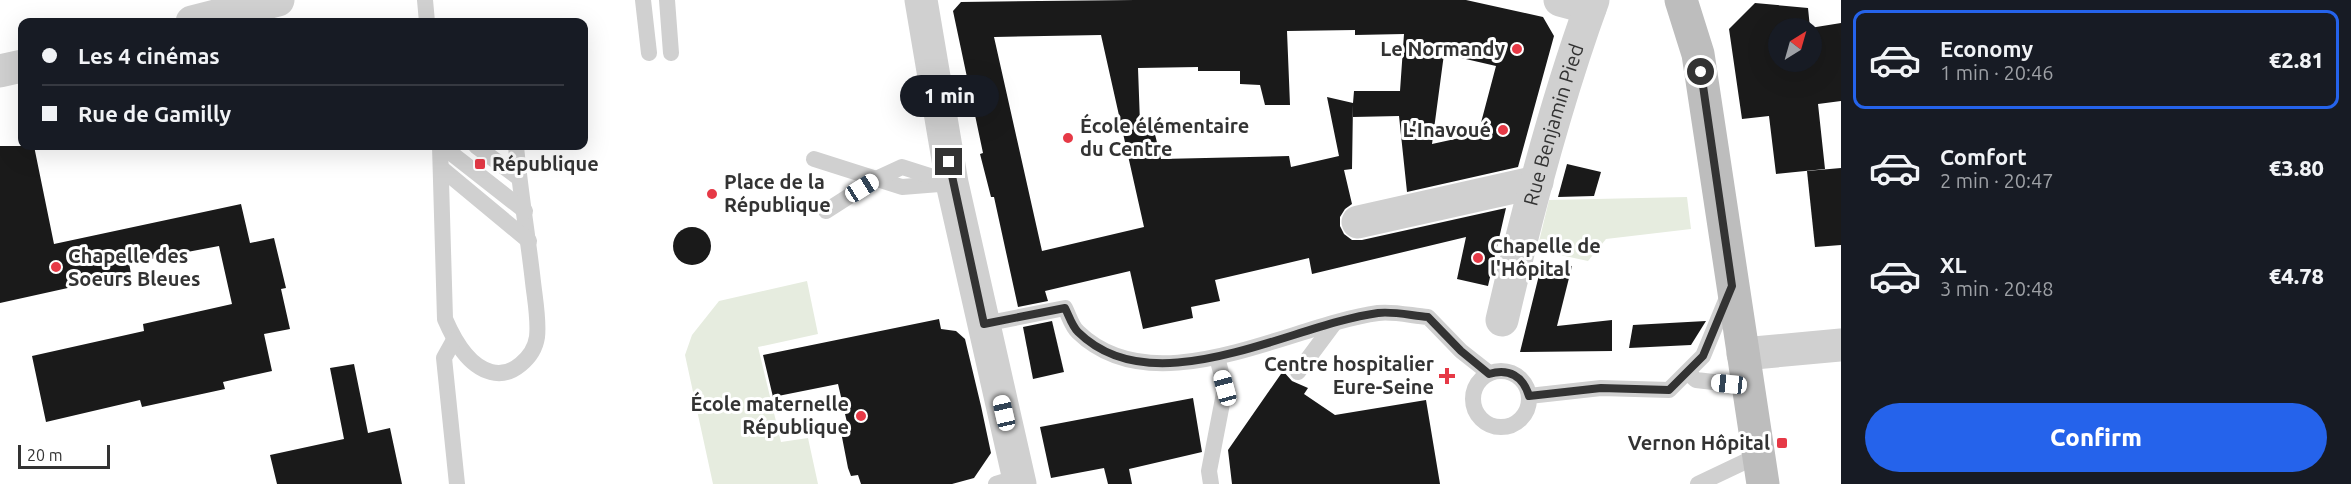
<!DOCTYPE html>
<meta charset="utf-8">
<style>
:root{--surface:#171b24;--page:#242831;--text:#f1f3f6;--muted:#9ea1a6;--line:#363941;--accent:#2563eb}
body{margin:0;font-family:Ubuntu,sans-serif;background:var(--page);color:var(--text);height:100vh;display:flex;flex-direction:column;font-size:22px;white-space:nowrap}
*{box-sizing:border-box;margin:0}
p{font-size:20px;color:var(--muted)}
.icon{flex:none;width:33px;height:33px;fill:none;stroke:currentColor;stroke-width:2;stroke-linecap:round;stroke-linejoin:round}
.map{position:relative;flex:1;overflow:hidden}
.details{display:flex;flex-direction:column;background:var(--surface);width:510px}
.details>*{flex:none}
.guide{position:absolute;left:18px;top:18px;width:570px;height:132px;border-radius:12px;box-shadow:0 6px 24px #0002;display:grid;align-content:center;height:132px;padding:0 24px;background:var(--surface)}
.needle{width:39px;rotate:37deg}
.buttons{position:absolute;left:1768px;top:18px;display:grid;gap:12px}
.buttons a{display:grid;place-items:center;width:54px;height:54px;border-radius:50%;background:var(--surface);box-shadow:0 6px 24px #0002;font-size:30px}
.scale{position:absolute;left:18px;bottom:15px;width:92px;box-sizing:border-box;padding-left:6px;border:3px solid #333;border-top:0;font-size:16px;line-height:21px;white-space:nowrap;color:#333;-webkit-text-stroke:4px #fff;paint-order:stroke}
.end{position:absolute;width:27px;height:27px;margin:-14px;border:8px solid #333;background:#fff;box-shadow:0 0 0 3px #fff}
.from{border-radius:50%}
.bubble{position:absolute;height:42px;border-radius:21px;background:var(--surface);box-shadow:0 6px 24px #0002;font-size:20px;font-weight:800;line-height:42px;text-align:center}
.car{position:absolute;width:18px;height:36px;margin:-18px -9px;border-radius:8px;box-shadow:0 0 4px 2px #0007;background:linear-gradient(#fff 24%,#345 0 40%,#fff 0 76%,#345 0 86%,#fff 0)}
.guide b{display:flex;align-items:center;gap:21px;height:57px;font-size:22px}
.guide b+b{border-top:2px solid var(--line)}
.guide i{width:15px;height:15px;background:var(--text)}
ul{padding:10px 0 0;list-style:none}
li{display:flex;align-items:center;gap:18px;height:99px;margin:0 12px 9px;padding:0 12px;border:3px solid transparent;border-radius:12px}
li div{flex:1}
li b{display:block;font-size:22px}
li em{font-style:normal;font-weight:800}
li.on{border-color:var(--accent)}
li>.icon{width:54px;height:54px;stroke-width:1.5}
.cta{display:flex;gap:12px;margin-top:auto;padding:12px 24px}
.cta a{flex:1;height:69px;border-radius:36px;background:var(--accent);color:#fff;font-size:24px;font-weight:800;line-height:69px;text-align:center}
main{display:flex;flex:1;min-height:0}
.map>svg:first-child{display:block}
.green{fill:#e6ecdf}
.building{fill:#1a1a1a;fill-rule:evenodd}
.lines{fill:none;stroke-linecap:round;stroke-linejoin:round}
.lane{stroke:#d0d0d0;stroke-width:16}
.street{stroke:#d0d0d0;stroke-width:33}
.secondary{stroke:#bdbdbd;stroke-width:33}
.route{stroke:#333;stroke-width:8}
.poi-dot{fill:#e63946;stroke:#fff;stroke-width:2}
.labels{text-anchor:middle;stroke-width:6;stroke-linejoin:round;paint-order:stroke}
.poi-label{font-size:20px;font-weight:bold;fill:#333;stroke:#fff;text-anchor:end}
.street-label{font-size:20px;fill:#333;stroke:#fff}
</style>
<main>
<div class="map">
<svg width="1841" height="484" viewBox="0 0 1841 484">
<rect width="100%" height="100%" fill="#fff"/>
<g class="green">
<polygon points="1687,197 1691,229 1606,239 1588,261 1537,250 1549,200"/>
<polygon points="807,281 818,334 758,347 781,442 808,438 818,484 713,484 685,355 692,335 719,301"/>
</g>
<g class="building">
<path d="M1135 0H1466L1543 17 1554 36 1518 167 1407 192 1399 116 1353 117V104L1352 169 1344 170 1352 204 1345 209 1340 217V226L1344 234 1352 240H1362L1506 208 1488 286 1457 279 1466 237 1312 274 1309 258 1215 280 1220 301 1191 307 1193 318 1143 329 1130 271 1045 291 1048 301 1018 307 994 197H991L980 154 983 153 953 11 961 2ZM1355 30V35L1404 34 1400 91H1354L1353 103 1327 97 1339 156 1291 167 1289 156 1161 159 1152 122 1140 123 1138 68 1198 67V71H1240V84L1260 85 1265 105H1290L1287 31ZM1101 35 1144 227 1042 251 994 37ZM1444 54 1496 66 1478 134 1432 144Z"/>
<path d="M1755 3 1808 8 1810 28 1841 23V101L1818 104 1825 169 1776 174 1769 116 1742 119 1729 29ZM1779 28H1812V62H1779Z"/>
<polygon points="0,146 34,146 54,244 241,204 250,243 274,238 286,288 281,289 290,329 264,334 272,371 223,382 225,389 142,407 140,400 46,422 32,356 144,331 143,324 232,304 219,246 129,263 131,274 0,303"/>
<polygon points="1567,164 1601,172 1594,196 1558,197"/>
<polygon points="1841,168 1841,245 1815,247 1807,171"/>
<circle cx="692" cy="246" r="19"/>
<polygon points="1542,263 1572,266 1557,326 1612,320 1612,351 1520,352"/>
<polygon points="939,319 941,329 956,331 965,339 981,406 991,453 974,478 952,484 861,484 858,475 851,476 848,468 841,432 849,431 838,384 773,397 763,355"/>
<polygon points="1052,321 1064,372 1033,379 1023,327"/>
<polygon points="1706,321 1691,345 1629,348 1633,325"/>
<polygon points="354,364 368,433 390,428 402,484 277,484 270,455 344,439 330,368"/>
<polygon points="1283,371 1292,381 1308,388 1304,394 1335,415 1426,400 1440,484 1232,484 1228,450"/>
<polygon points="1193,398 1202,452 1129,469 1132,484 1108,484 1104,468 1051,478 1040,427"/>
</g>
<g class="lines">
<g class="lane">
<polyline points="425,0 427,22"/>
<polyline points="643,0 649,53"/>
<polyline points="667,0 671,53"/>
<path d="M440 146 445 319C454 340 468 366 491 372 512 378 534 357 537 337 539 320 535 300 533 282 528 237 520 191 516 146"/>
<polyline points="442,146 525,211"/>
<polyline points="476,146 519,178"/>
<polyline points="814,159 902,187 952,183"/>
<polyline points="441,168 529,241"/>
<polyline points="826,211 876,179 902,167 946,181"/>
<path d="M984 324 1065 308C1069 316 1072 327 1078 332 1155 407 1290 325 1378 313 1394 311 1413 316 1428 317L1461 351 1489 373"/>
<polyline points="454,340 444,358 457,484"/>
<circle cx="1501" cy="399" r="28"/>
<polyline points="1298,372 1333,325"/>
<polyline points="1688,373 1696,380 1748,386"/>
<polyline points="1529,396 1601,388 1669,390 1703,356 1729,293"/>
<polyline points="996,484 1019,477"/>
<polyline points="1211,484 1209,471 1225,388 1217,357"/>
<polyline points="1698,484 1759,455"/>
</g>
<g class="street">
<polyline points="921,0 952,183 1020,484"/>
<polyline points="1560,0 1590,8"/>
<polyline points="192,22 278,0"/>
<polyline points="0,71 22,66"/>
<polyline points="1358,222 1537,182"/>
<path id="s1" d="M1502 320C1527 212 1555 104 1593 0"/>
<polyline points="1743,354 1841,345"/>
</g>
<polyline class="secondary" points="1681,0 1698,54 1763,484"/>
</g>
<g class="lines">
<path class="route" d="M949 162 984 324 1065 308C1069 316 1072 326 1078 332 1154 407 1290 325 1378 313 1394 311 1413 316 1428 317L1461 351 1489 374C1509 368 1523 376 1529 396L1601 388 1669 390 1703 356 1732 286 1701 72"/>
</g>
<g class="poi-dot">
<circle cx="1517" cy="49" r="6"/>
<circle cx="1503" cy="130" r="6"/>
<circle cx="1068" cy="138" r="6"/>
<rect x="474" y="158" width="12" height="12" rx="3"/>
<circle cx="712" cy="194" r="6"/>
<circle cx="1478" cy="258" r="6"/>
<circle cx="56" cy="267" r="6"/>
<path d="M1444 367h6v6h6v6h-6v6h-6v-6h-6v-6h6z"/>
<circle cx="861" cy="416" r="6"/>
<rect x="1776" y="437" width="12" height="12" rx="3"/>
</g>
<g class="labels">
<g class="poi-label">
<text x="1505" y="56">Le Normandy</text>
<text x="1080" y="133" text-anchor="start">École élémentaire<tspan x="1080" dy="23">du Centre</tspan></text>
<text x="1491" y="137">L’Inavoué</text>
<text x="492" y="171" text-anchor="start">République</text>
<text x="724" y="189" text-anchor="start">Place de la<tspan x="724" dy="23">République</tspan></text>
<text x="1490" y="253" text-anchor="start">Chapelle de<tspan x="1490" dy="23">l'Hôpital</tspan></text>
<text x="68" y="263" text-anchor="start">Chapelle des<tspan x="68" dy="23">Soeurs Bleues</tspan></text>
<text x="1434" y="371">Centre hospitalier<tspan x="1434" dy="23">Eure-Seine</tspan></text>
<text x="849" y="411">École maternelle<tspan x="849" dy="23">République</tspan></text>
<text x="1770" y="450">Vernon Hôpital</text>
</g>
<g class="street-label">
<text dy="7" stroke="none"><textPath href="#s1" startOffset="202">Rue Benjamin Pied</textPath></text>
</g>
</g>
</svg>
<div class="buttons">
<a><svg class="needle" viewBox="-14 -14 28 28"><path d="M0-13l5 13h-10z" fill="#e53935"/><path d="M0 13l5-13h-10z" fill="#9ea1a6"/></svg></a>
</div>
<div class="scale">20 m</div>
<i class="end from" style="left:1701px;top:72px"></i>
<i class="end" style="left:949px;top:162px"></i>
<div class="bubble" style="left:900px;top:75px;width:99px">1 min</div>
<i class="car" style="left:862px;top:188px;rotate:58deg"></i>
<i class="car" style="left:1729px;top:384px;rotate:276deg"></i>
<i class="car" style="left:1225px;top:388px;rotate:345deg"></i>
<i class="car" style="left:1004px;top:413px;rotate:347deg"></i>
<div class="guide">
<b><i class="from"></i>Les 4 cinémas</b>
<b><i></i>Rue de Gamilly</b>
</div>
</div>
<section class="details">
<ul>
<li class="on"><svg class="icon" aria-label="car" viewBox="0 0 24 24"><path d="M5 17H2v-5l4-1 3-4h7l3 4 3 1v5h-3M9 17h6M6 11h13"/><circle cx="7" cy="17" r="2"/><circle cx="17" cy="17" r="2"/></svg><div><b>Economy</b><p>1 min · 20:46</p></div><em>€2.81</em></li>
<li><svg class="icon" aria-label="car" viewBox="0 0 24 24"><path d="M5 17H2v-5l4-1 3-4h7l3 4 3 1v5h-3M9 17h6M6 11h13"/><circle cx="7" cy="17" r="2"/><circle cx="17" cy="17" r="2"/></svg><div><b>Comfort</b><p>2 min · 20:47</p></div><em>€3.80</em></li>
<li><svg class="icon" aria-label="car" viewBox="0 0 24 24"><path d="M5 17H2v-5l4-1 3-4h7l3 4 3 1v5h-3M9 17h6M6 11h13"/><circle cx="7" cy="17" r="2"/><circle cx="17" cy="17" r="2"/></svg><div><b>XL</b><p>3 min · 20:48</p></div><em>€4.78</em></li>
</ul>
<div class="cta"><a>Confirm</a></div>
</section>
</main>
